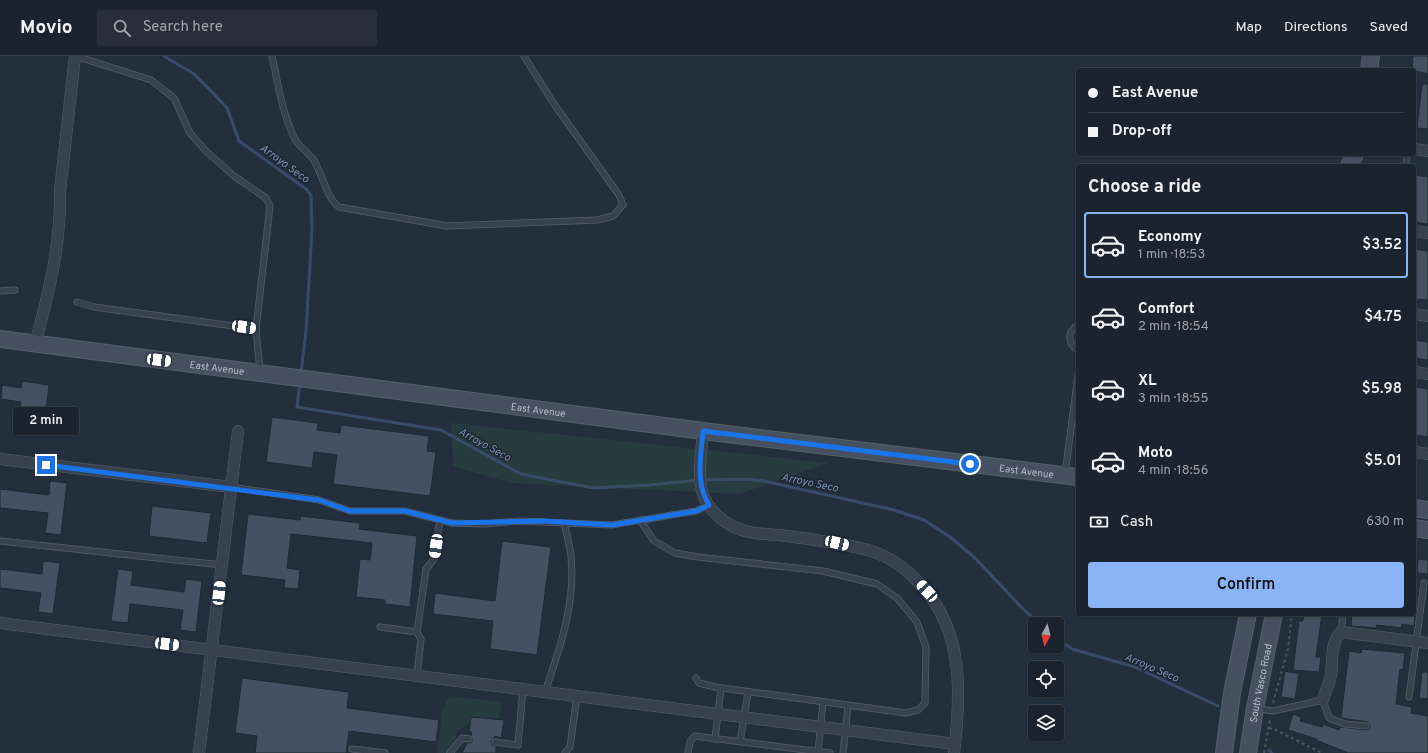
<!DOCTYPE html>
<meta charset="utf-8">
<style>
:root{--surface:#1b232e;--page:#282f3a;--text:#f1f3f6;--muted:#a0a4aa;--line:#39404a;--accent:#8ab4f8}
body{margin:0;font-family:Overpass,sans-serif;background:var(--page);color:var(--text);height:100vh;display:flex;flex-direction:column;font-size:15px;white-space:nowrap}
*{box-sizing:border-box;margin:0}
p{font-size:13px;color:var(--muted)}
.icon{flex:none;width:22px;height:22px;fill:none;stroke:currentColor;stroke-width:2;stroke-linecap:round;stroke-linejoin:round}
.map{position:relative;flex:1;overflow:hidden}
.panel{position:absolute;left:1076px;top:108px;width:340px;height:452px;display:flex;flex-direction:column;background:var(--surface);border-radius:4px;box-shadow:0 1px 3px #0004,0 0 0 1px var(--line)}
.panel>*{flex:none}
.banner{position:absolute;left:1076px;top:12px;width:340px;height:88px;border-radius:4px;box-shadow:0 1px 3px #0004,0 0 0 1px var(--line);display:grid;align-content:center;height:88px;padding:0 12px;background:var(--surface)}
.needle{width:26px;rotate:187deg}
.tools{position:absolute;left:1028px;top:561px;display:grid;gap:8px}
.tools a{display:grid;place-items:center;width:36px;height:36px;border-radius:4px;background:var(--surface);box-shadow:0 1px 3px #0004,0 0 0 1px var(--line);font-size:20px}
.end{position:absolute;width:18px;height:18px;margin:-9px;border:5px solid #1a73e8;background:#fff;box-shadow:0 0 0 2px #fff}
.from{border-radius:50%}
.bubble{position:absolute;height:28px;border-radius:4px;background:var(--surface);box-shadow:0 1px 3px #0004,0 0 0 1px var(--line);font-size:13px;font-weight:600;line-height:28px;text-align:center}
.car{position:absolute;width:12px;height:24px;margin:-12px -6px;border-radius:5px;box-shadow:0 0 3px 1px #0007;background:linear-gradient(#fff 24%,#345 0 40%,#fff 0 76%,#345 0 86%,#fff 0)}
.banner b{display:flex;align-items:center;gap:14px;height:38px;font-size:15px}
.banner b+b{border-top:1px solid var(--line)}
.banner i{width:10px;height:10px;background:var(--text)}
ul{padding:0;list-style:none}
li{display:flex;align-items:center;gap:12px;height:66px;margin:0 8px 6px;padding:0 4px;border:2px solid transparent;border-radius:4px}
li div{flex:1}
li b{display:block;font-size:15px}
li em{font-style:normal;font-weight:600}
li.current{border-color:var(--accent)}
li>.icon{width:36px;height:36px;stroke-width:1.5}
h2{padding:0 12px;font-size:18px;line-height:48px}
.pay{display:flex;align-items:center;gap:10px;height:44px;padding:0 12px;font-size:15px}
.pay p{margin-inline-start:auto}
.action{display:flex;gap:8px;margin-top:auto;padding:8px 12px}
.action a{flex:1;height:46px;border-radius:4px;background:var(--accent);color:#111;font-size:16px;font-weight:600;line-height:46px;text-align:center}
header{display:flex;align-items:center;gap:24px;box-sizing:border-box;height:56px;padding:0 20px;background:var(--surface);border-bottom:1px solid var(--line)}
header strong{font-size:19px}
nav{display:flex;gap:22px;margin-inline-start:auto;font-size:14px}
.search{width:280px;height:36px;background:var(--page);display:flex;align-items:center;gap:10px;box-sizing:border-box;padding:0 14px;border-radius:4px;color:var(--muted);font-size:15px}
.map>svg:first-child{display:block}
.green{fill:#263c3f}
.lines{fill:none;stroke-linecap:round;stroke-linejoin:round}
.stream{stroke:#394c67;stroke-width:3}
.building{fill:#455162;stroke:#1f2835}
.lane-casing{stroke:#565f6c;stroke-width:7}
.street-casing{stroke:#565f6c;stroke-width:12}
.secondary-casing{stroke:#565f6c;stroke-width:18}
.path{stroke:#44595c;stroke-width:2;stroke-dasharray:3 3;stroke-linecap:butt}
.lane{stroke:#38414e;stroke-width:5.5}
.street{stroke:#38414e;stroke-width:11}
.secondary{stroke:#465061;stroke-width:16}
.route{stroke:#1a73e8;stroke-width:5}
.labels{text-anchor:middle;stroke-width:3;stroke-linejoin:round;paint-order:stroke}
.street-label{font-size:10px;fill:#b4bcc9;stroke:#1d2633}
.water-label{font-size:11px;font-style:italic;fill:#7c92b1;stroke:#1d2633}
</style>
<header>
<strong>Movio</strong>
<div class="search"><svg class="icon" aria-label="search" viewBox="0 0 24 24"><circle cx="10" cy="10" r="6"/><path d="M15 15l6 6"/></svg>Search here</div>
<nav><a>Map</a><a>Directions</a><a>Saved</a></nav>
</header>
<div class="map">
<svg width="1428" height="697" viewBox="0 0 1428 697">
<rect width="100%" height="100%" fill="#242f3e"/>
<g class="green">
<polygon points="451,367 829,407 739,438 511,427 453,410"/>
<polygon points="449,640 502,646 499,662 474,664 457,675 454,697 437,697 442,656"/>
</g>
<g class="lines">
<g class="stream">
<polyline points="164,0 194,18 212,36 227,52 239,85 306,133 311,139 312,174 306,275 301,317"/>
<polyline points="300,326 297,351 441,374 521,418 593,432 650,429 698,424"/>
<polyline points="703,424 746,423 764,425 894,454 924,464 950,481 976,503 1022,552 1040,568"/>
<polyline points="1057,583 1072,593 1135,611 1218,650"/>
<polyline points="1269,694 1272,697"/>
</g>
</g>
<g class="building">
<polygon points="1413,0 1428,0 1428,18 1412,14"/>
<polygon points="1422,28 1428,28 1428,73 1417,72"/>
<polygon points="1414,119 1428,121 1428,168 1414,166"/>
<polygon points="1414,193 1428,195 1428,244 1414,243"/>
<polygon points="1414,284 1428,286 1428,304 1414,302"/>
<polygon points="22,325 49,329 46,355 20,351 21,346 1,343 2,329 21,332"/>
<polygon points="1414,331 1428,333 1428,381 1414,379"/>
<polygon points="272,361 318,367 317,374 340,377 341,369 429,380 427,395 436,396 430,440 333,428 337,399 314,396 312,412 266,406"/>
<polygon points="50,425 67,427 61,479 45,477 48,457 0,452 0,433 49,439"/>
<polygon points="152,450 211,457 207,487 149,480"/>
<polygon points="248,458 300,464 301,460 360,467 359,473 417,480 410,551 385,548 385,544 356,541 360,503 370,504 372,487 291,478 287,512 300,514 298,533 284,532 285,524 241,519"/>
<polygon points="502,485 551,491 537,599 490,593 493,565 433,558 435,537 495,545"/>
<polygon points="1418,503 1428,504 1428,518 1417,517"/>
<polygon points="43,505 60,507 53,558 38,556 41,537 0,532 0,513 42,518"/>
<polygon points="118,513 133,515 131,529 184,536 186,523 202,525 196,576 180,574 183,554 130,548 128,567 111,565"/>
<polygon points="1304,558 1322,558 1316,601 1321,601 1319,616 1293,614 1299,565 1303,565"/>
<polygon points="1352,558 1412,558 1412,560 1415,560 1414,570 1402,568 1402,572 1377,569 1376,572 1351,570"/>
<polygon points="1362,593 1405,597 1403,614 1400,613 1396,648 1412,651 1411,657 1428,660 1428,697 1348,697 1316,684 1317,683 1288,674 1293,658 1301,661 1300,665 1322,671 1323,668 1339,674 1340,671 1366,674 1369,673 1370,670 1368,666 1341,662 1349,595 1361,597"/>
<polygon points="1285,615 1299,618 1295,643 1281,641"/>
<polygon points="1422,616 1428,616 1428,643 1419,642"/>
<polygon points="242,622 349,636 347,652 439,664 436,686 349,675 346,697 255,697 257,680 235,677"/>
<polygon points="471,661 504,664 501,682 495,680 491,685 492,689 496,690 496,697 462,697 467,687 471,687 473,684 471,679 472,676 469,676"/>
</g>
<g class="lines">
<defs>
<g id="lane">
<polyline points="75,0 151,24 174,42 190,77 206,95 234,120 266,142 270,150 256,273 260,315"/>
<path d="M272 0C278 27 282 58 295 83 299 91 308 96 313 103 323 118 325 140 339 151L447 170 597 164 613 160 623 149 619 139 554 48 524 0"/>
<polyline points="1406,110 1407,98"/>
<polyline points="0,235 15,234"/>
<polyline points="77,246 94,251 256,273"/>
<path d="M1078 269C1067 275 1067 288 1078 294"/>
<polyline points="1065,418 1078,319"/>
<polyline points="231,431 319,444 350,455 405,455 452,467 485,468 520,465 612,469 696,455 709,449"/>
<polyline points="640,464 654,485 675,497 698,501 823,515 877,528 897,542 917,566 926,591 925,647 918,654 906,657 715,631 699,627 696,622"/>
<polyline points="0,485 222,509"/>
<polyline points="380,571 417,576"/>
<polyline points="1341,576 1343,558"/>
<polyline points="417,619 421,583 417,576 426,513 434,503 440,464"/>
<path d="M545 636C560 592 576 547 571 500 570 489 566 477 564 467"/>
<polyline points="1409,641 1424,527"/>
<polyline points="1255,652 1273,655 1323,644 1329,662 1345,668 1366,670"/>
<polyline points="715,683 721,632"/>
<polyline points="495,686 518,689 523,633"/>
<polyline points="740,686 748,636"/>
<polyline points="352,693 385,697"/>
<polyline points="818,696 823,646"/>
<polyline points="450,697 462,682 469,683"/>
<polyline points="565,697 570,691 577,640"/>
<polyline points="688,697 690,686 695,680 830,697"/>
<polyline points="843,697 848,650"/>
</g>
<g id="street">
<polyline points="1414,93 1428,95"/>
<polyline points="1414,175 1428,177"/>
<polyline points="1414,258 1428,260"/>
<path d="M35 288C49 236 61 189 60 135L75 0"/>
<polyline points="1414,316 1428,318"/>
<path d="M703 375C702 396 696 421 704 441 711 457 726 469 742 474 752 478 766 478 778 479 808 483 838 486 868 494 889 500 908 514 922 530 964 576 961 639 954 697"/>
<polyline points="1414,396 1428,398"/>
<polyline points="0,403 231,431"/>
<polyline points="0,567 955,688"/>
<path d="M1323 644C1325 636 1329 628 1331 619 1333 606 1330 586 1341 576L1428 587"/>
<polyline points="199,697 238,375"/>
</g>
<g id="secondary">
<polyline points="1369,14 1371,0"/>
<polyline points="1349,110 1355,98"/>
<path id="s1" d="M0 283 703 375 1078 421"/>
<polyline points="1414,452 1428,454"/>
<polyline points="1414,472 1428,474"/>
<polyline points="1224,697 1232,637 1248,558"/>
<path id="s2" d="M1248 697 1255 652 1274 558"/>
</g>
</defs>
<use href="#lane" class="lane-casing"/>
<use href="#street" class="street-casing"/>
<use href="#secondary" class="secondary-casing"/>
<g class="path">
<polyline points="1273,647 1288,593 1292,558"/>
<polyline points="1269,672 1276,674 1322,697"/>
<polyline points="1264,697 1270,663"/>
</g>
<use href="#lane" class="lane"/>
<use href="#street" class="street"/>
<use href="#secondary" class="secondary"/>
</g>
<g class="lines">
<path class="route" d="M46 409 319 444 350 455H405L452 467 542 465 612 469 696 455 709 449C695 427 701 399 703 375L970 408"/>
</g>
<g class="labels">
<g class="street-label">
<text dy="4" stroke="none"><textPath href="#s1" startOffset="219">East Avenue</textPath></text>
<text dy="4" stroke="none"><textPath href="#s1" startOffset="543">East Avenue</textPath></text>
<text dy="4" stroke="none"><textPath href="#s1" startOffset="1035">East Avenue</textPath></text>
<text dy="4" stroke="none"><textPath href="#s2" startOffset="71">South Vasco Road</textPath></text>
</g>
<g class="water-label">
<text transform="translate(285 107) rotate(36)" y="4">Arroyo Seco</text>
<text transform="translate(485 388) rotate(29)" y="4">Arroyo Seco</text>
<text transform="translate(810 426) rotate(12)" y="4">Arroyo Seco</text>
<text transform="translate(1152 611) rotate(23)" y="4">Arroyo Seco</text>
</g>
</g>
</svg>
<div class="tools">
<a><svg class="needle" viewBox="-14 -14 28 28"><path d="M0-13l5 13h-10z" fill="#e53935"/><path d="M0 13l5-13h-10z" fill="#a0a4aa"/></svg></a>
<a><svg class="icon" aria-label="locate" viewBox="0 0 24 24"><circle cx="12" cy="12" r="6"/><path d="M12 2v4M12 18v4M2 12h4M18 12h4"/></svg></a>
<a><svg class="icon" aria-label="layers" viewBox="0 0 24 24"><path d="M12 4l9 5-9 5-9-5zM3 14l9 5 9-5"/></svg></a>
</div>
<i class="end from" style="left:970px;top:408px"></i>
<i class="end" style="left:46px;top:409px"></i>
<div class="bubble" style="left:13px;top:351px;width:66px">2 min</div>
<i class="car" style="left:244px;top:271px;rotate:98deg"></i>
<i class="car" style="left:159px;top:304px;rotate:97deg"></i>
<i class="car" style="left:837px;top:487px;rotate:103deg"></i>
<i class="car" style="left:436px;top:490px;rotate:188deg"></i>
<i class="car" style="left:927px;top:535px;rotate:318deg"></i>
<i class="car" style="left:219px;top:537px;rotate:6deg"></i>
<i class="car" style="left:167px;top:588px;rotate:97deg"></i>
<div class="banner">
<b><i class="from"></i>East Avenue</b>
<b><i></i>Drop-off</b>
</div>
<section class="panel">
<h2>Choose a ride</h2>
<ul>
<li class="current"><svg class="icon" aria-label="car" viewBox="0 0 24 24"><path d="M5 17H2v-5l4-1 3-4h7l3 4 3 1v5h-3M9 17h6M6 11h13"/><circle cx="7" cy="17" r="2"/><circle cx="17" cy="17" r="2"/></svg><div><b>Economy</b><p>1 min · 18:53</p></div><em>$3.52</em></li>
<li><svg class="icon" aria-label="car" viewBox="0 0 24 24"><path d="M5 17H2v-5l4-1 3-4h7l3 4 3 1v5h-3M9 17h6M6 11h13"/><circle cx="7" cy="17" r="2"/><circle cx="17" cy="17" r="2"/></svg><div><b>Comfort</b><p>2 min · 18:54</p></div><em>$4.75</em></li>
<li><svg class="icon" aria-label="car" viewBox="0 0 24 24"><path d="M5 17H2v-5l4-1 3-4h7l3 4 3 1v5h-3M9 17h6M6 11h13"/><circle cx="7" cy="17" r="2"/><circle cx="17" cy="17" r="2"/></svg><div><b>XL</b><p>3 min · 18:55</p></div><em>$5.98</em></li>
<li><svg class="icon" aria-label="car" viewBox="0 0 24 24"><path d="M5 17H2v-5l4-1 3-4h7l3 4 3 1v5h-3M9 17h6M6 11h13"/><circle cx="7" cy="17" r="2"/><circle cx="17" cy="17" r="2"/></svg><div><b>Moto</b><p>4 min · 18:56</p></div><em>$5.01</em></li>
</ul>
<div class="pay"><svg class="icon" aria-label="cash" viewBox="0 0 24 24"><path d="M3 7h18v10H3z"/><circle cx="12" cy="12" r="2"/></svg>Cash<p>630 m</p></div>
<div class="action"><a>Confirm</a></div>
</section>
</div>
